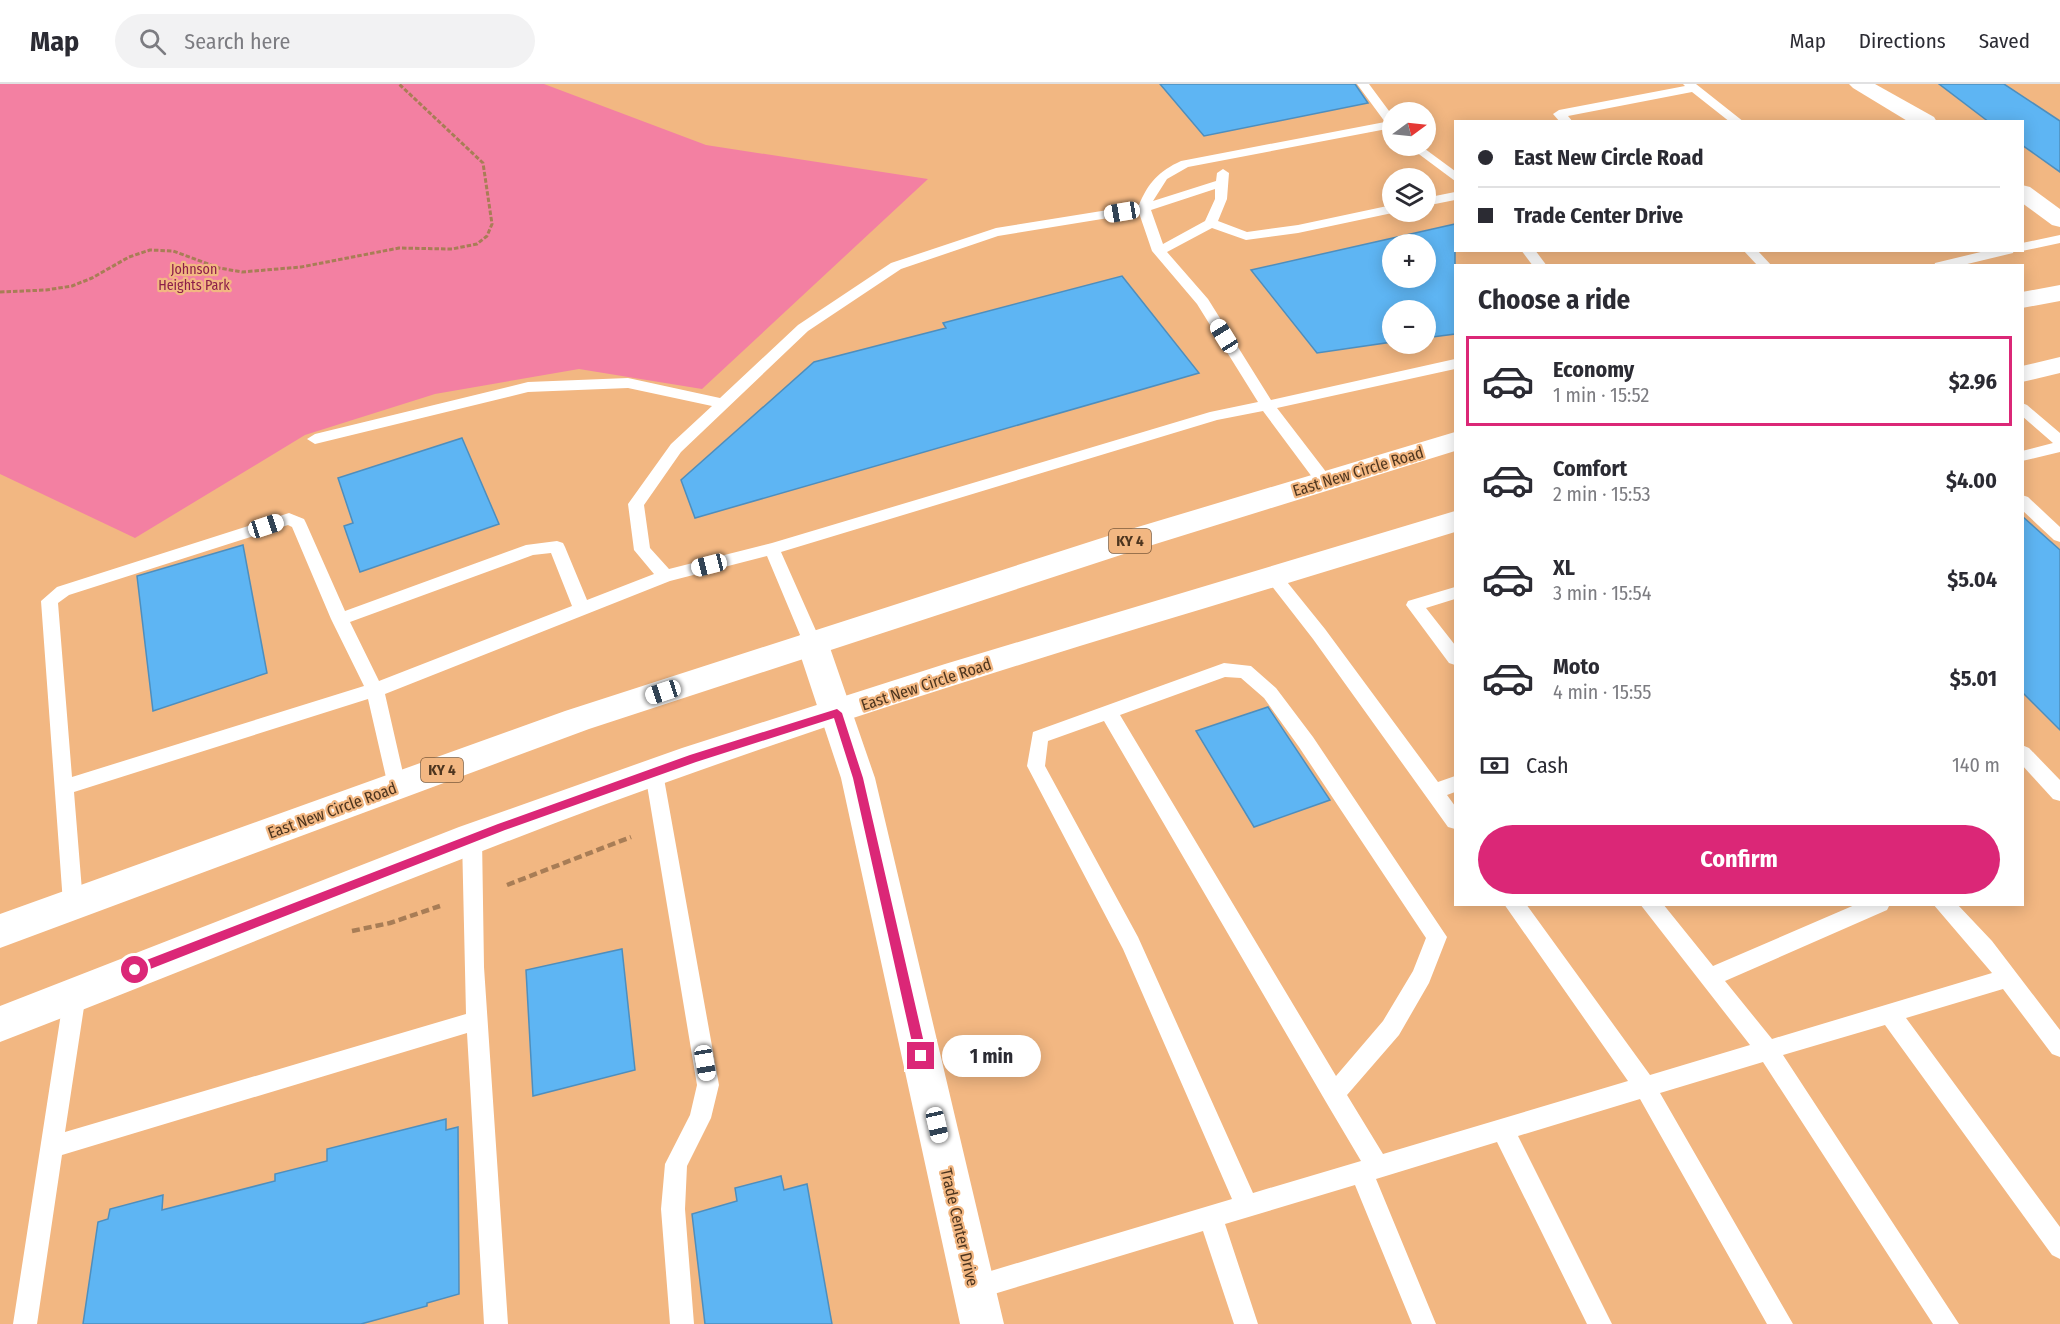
<!DOCTYPE html>
<meta charset="utf-8">
<style>
:root{--surface:#fff;--page:#f2f2f3;--text:#2b2b33;--muted:#7c7c81;--line:#e1e1e2;--accent:#db2777}
body{margin:0;font-family:"Fira Sans Condensed",sans-serif;background:var(--page);color:var(--text);height:100vh;display:flex;flex-direction:column;font-size:22px;white-space:nowrap}
*{box-sizing:border-box;margin:0}
p{font-size:20px;color:var(--muted)}
.icon{flex:none;width:33px;height:33px;fill:none;stroke:currentColor;stroke-width:2;stroke-linecap:round;stroke-linejoin:round}
.map{position:relative;flex:1;overflow:hidden}
.panel{position:absolute;left:1454px;top:180px;width:570px;height:642px;display:flex;flex-direction:column;background:var(--surface);border-radius:0px;box-shadow:0 3px 15px #0003}
.panel>*{flex:none}
.top-card{position:absolute;left:1454px;top:36px;width:570px;height:132px;border-radius:0px;box-shadow:0 3px 15px #0003;display:grid;align-content:center;height:132px;padding:0 24px;background:var(--surface)}
.needle{width:39px;rotate:75deg}
.tools{position:absolute;left:1382px;top:18px;display:grid;gap:12px}
.tools a{display:grid;place-items:center;width:54px;height:54px;border-radius:50%;background:var(--surface);box-shadow:0 3px 15px #0003;font-size:30px}
.end{position:absolute;width:27px;height:27px;margin:-14px;border:8px solid #db2777;background:#fff;box-shadow:0 0 0 3px #fff}
.from{border-radius:50%}
.bubble{position:absolute;height:42px;border-radius:21px;background:var(--surface);box-shadow:0 3px 15px #0003;font-size:20px;font-weight:700;line-height:42px;text-align:center}
.car{position:absolute;width:18px;height:36px;margin:-18px -9px;border-radius:8px;box-shadow:0 0 4px 2px #0007;background:linear-gradient(#fff 24%,#345 0 40%,#fff 0 76%,#345 0 86%,#fff 0)}
.top-card b{display:flex;align-items:center;gap:21px;height:57px;font-size:22px}
.top-card b+b{border-top:2px solid var(--line)}
.top-card i{width:15px;height:15px;background:var(--text)}
ul{padding:0;list-style:none}
li{display:flex;align-items:center;gap:18px;height:90px;margin:0 12px 9px;padding:0 12px;border:3px solid transparent;border-radius:0px}
li div{flex:1}
li b{display:block;font-size:22px}
li em{font-style:normal;font-weight:700}
li.active{border-color:var(--accent)}
li>.icon{width:54px;height:54px;stroke-width:1.5}
h2{padding:0 24px;font-size:27px;line-height:72px}
.pay{display:flex;align-items:center;gap:15px;height:66px;padding:0 24px;font-size:22px}
.pay p{margin-inline-start:auto}
.cta{display:flex;gap:12px;margin-top:auto;padding:12px 24px}
.cta a{flex:1;height:69px;border-radius:36px;background:var(--accent);color:#fff;font-size:24px;font-weight:700;line-height:69px;text-align:center}
header{display:flex;align-items:center;gap:36px;box-sizing:border-box;height:84px;padding:0 30px;background:var(--surface);border-bottom:2px solid var(--line)}
header strong{font-size:28px}
nav{display:flex;gap:33px;margin-inline-start:auto;font-size:21px}
.search{width:420px;height:54px;background:var(--page);display:flex;align-items:center;gap:15px;box-sizing:border-box;padding:0 21px;border-radius:33px;color:var(--muted);font-size:22px}
.map>svg:first-child{display:block}
.green{fill:#f380a2}
.building{fill:#5eb5f3;stroke:#4e8ebd;stroke-width:1.5;fill-rule:evenodd}
.lines{fill:none;stroke-linecap:round;stroke-linejoin:round}
.path-far1{stroke:#a87d56;stroke-width:3;stroke-dasharray:4.5 2;stroke-linecap:butt}
.path{stroke:#a87d56;stroke-width:4.5;stroke-dasharray:8 4;stroke-linecap:butt}
.lane{fill:#fff;fill-rule:evenodd}
.street{fill:#fff;fill-rule:evenodd}
.secondary{fill:#fff;fill-rule:evenodd}
.highway{fill:#fff;fill-rule:evenodd}
.route{fill:#db2777}
.labels{text-anchor:middle;stroke-width:4.5;stroke-linejoin:round;paint-order:stroke}
.far-park-label{font-size:14px;fill:#8c1e49;stroke:#f2b782}
.shield{fill:#f2b782;stroke:#7e5c3d;stroke-width:1.5}
.shield-label{font-size:15px;font-weight:bold;fill:#4d351f}
.street-label{font-size:16px;fill:#4d351f;stroke:#f2b782}
</style>
<header>
<strong>Map</strong>
<div class="search"><svg class="icon" aria-label="search" viewBox="0 0 24 24"><circle cx="10" cy="10" r="6"/><path d="M15 15l6 6"/></svg>Search here</div>
<nav><a>Map</a><a>Directions</a><a>Saved</a></nav>
</header>
<div class="map">
<svg width="2060" height="1240" viewBox="0 0 2060 1240">
<rect width="100%" height="100%" fill="#f2b782"/>
<polygon class="green" points="0,0 544,0 706,61 928,95 702,305 579,285 435,310 305,351 135,454 0,390"/>
<g class="building">
<polygon points="1160,0 1355,0 1368,19 1204,52"/>
<polygon points="1939,0 2004,0 2060,37 2060,88 2022,61 2022,38 1989,38"/>
<path d="M1455 140V250L1425 254V226H1392V258L1317 269 1251 186ZM1392 160H1425V194H1392Z"/>
<polygon points="1122,192 1199,289 695,434 681,396 814,278 946,244 943,239"/>
<polygon points="462,354 499,440 360,488 344,442 353,439 338,394"/>
<polygon points="2022,432 2060,466 2060,646 2022,608"/>
<polygon points="243,461 267,589 153,627 137,492"/>
<polygon points="1268,623 1330,716 1254,743 1196,647"/>
<polygon points="622,865 635,986 533,1012 526,886"/>
<polygon points="446,1035 446,1046 458,1043 459,1210 427,1219 427,1222 361,1240 83,1240 98,1138 108,1135 110,1125 163,1111 162,1126 275,1097 275,1090 327,1077 327,1065"/>
<polygon points="781,1092 784,1106 807,1100 832,1240 705,1240 692,1130 737,1117 735,1104"/>
</g>
<g class="lines">
<polyline class="path-far1" points="0,208 46,206 72,202 92,194 129,173 150,166 173,167 219,184 242,188 301,183 399,164 452,165 477,160 487,152 492,140 483,79 399,0"/>
<g class="path">
<polyline points="507,801 631,753"/>
<polyline points="352,847 390,839 440,822"/>
</g>
<g class="lane">
<path d="M1357 0H1369L1392 31V44L1188 83 1167 95 1153 117 1216 97 1217 89 1223 85 1229 89 1227 115 1218 137 1247 148 1298 141 1392 121V128H1397L1298 149 1246 156 1212 144 1167 168 1208 215 1271 316 1455 275V285L1277 324 1330 393 1332 397 1330 401H1318L1263 327 1217 336 781 468 821 558 818 563 812 565 806 563 803 558 767 472 670 497 385 610 406 702 404 708 397 710 390 708 388 702 368 615 74 708 83 819 80 825 73 828 66 825 63 819 41 517 57 503 289 429 304 435 306 439 345 527 526 461 557 457 563 459 565 463 587 516 654 490 634 466 628 420 671 360 712 322 628 304 528 308 315 360 307 355 315 350 528 298 628 294 720 314 798 241 891 179 996 144 1139 121C1148 99 1159 87 1181 77L1385 38ZM1215 105V115L1205 137 1163 160 1151 126ZM1139 129 1152 167 1197 220 1258 318 1210 328 772 459 669 485 650 464 644 421 681 368 808 247 901 185 998 152ZM288 441 292 443 331 535 364 602 72 693 58 519 69 511ZM551 469 572 522 379 597 350 538 533 471Z"/>
<polygon points="1683,0 1696,0 1744,38 1730,38 1692,8 1568,32 1573,38 1560,38 1553,30 1559,26 1685,2"/>
<polygon points="1408,62 1421,62 1455,87 1455,97"/>
<polygon points="1455,108 1455,116 1425,122 1425,114"/>
<polygon points="2060,151 2060,159 2022,167 2020,166 2022,159"/>
<polygon points="1521,166 1535,166 1547,182 1533,182"/>
<polygon points="1743,166 1757,166 1772,182 1758,182"/>
<polygon points="1989,166 2014,166 2013,169 1959,182 1934,182 1935,179"/>
<polygon points="2022,319 2027,321 2060,349 2060,368 2022,377 2022,367 2053,359 2022,332"/>
<polygon points="2022,411 2028,413 2060,443 2060,458 2054,456 2022,426"/>
<polygon points="1273,486 1279,488 1325,545 1438,698 1455,692 1455,708 1447,711 1455,722 1455,745 1448,743 1313,555 1267,496 1265,492 1267,488"/>
<polygon points="1455,503 1455,515 1426,524 1455,561 1455,581 1449,579 1406,521 1408,517"/>
<path d="M1224 579 1251 582 1276 604 1313 653 1447 853 1429 899 1399 951 1347 1011 1383 1070 1628 997 1504 820H1526L1650 991 1750 961 1640 820H1663L1713 882 1857 820H1890L1887 826 1725 897 1772 955 1992 889 1933 820H1957L1992 857 2060 946V973L2052 970 2003 905 1906 934 2060 1143V1175L2052 1171 1885 941 1783 971 1959 1240H1933L1763 978 1660 1009 1793 1240H1767L1640 1015 1518 1052 1612 1240H1587L1497 1058 1376 1095 1436 1240H1412L1355 1101 1225 1140 1258 1240H1234L1203 1147 974 1216 965 1213 962 1204 965 1195 974 1192 1232 1115 1123 865 1027 682 1033 648ZM1225 593 1241 594 1264 614 1299 663 1426 854 1413 887 1383 937 1336 992 1120 631ZM1104 637 1326 1018 1361 1077 1253 1109 1138 853 1045 682 1048 657Z"/>
<polygon points="2022,661 2029,664 2060,696 2060,717 2053,715 2022,681"/>
<polygon points="654,681 661,684 663,689 719,1001 711,1034 687,1082 685,1125 694,1240 670,1240 661,1125 665,1080 690,1031 697,1001 645,689 647,684"/>
<polygon points="472,746 479,748 482,754 484,883 508,1240 484,1240 467,949 62,1071 37,1240 13,1240 64,910 68,903 75,900 82,903 86,910 65,1048 466,930 462,754 465,748"/>
</g>
<g class="street">
<polygon points="1849,0 1875,0 1934,33 1937,38 1909,38 1853,4"/>
<polygon points="2022,101 2030,103 2060,125 2060,143 2052,141 2022,119"/>
</g>
<polygon class="secondary" points="812,546 823,549 828,558 875,694 1004,1240 960,1240 841,694 796,558 801,549"/>
<g class="highway">
<polygon points="2060,201 2060,217 2022,224 2022,208"/>
<polygon points="2060,273 2060,289 2022,298 2022,282"/>
<polygon points="1455,348 1455,367 1133,467 589,645 0,864 0,830 565,627 1111,451"/>
<path d="M1455 427V448C1203 526 949 598 701 686 464 769 234 868 0 958V922L459 743 682 664 945 580Z"/>
</g>
</g>
<polygon class="route" points="837,625 842,629 863,694 927,972 921,977 915,972 853,694 834,634 696,678 505,746 135,891 129,886 131,882 498,740 690,671"/>
<g class="labels">
<g class="far-park-label">
<text x="194" y="190">Johnson<tspan x="194" dy="16">Heights Park</tspan></text>
</g>
<g class="shield">
<rect x="1109" y="445" width="42" height="24" rx="4.5"/>
<rect x="421" y="674" width="42" height="24" rx="4.5"/>
</g>
<g class="shield-label">
<text x="1130" y="462">KY 4</text>
<text x="442" y="691">KY 4</text>
</g>
<g class="street-label">
<text transform="translate(1358 387) rotate(-17)" y="6">East New Circle Road</text>
<text transform="translate(926 600) rotate(-18)" y="6">East New Circle Road</text>
<text transform="translate(332 726) rotate(-20)" y="6">East New Circle Road</text>
<text transform="translate(960 1143) rotate(77)" y="6">Trade Center Drive</text>
</g>
</g>
</svg>
<div class="tools">
<a><svg class="needle" viewBox="-14 -14 28 28"><path d="M0-13l5 13h-10z" fill="#e53935"/><path d="M0 13l5-13h-10z" fill="#7c7c81"/></svg></a>
<a><svg class="icon" aria-label="layers" viewBox="0 0 24 24"><path d="M12 4l9 5-9 5-9-5zM3 14l9 5 9-5"/></svg></a>
<a>+</a>
<a>−</a>
</div>
<i class="end from" style="left:135px;top:886px"></i>
<i class="end" style="left:921px;top:972px"></i>
<div class="bubble" style="left:942px;top:951px;width:99px">1 min</div>
<i class="car" style="left:1122px;top:128px;rotate:261deg"></i>
<i class="car" style="left:1224px;top:252px;rotate:328deg"></i>
<i class="car" style="left:266px;top:442px;rotate:72deg"></i>
<i class="car" style="left:709px;top:481px;rotate:256deg"></i>
<i class="car" style="left:663px;top:608px;rotate:252deg"></i>
<i class="car" style="left:705px;top:979px;rotate:170deg"></i>
<i class="car" style="left:937px;top:1041px;rotate:167deg"></i>
<div class="top-card">
<b><i class="from"></i>East New Circle Road</b>
<b><i></i>Trade Center Drive</b>
</div>
<section class="panel">
<h2>Choose a ride</h2>
<ul>
<li class="active"><svg class="icon" aria-label="car" viewBox="0 0 24 24"><path d="M5 17H2v-5l4-1 3-4h7l3 4 3 1v5h-3M9 17h6M6 11h13"/><circle cx="7" cy="17" r="2"/><circle cx="17" cy="17" r="2"/></svg><div><b>Economy</b><p>1 min · 15:52</p></div><em>$2.96</em></li>
<li><svg class="icon" aria-label="car" viewBox="0 0 24 24"><path d="M5 17H2v-5l4-1 3-4h7l3 4 3 1v5h-3M9 17h6M6 11h13"/><circle cx="7" cy="17" r="2"/><circle cx="17" cy="17" r="2"/></svg><div><b>Comfort</b><p>2 min · 15:53</p></div><em>$4.00</em></li>
<li><svg class="icon" aria-label="car" viewBox="0 0 24 24"><path d="M5 17H2v-5l4-1 3-4h7l3 4 3 1v5h-3M9 17h6M6 11h13"/><circle cx="7" cy="17" r="2"/><circle cx="17" cy="17" r="2"/></svg><div><b>XL</b><p>3 min · 15:54</p></div><em>$5.04</em></li>
<li><svg class="icon" aria-label="car" viewBox="0 0 24 24"><path d="M5 17H2v-5l4-1 3-4h7l3 4 3 1v5h-3M9 17h6M6 11h13"/><circle cx="7" cy="17" r="2"/><circle cx="17" cy="17" r="2"/></svg><div><b>Moto</b><p>4 min · 15:55</p></div><em>$5.01</em></li>
</ul>
<div class="pay"><svg class="icon" aria-label="cash" viewBox="0 0 24 24"><path d="M3 7h18v10H3z"/><circle cx="12" cy="12" r="2"/></svg>Cash<p>140 m</p></div>
<div class="cta"><a>Confirm</a></div>
</section>
</div>
